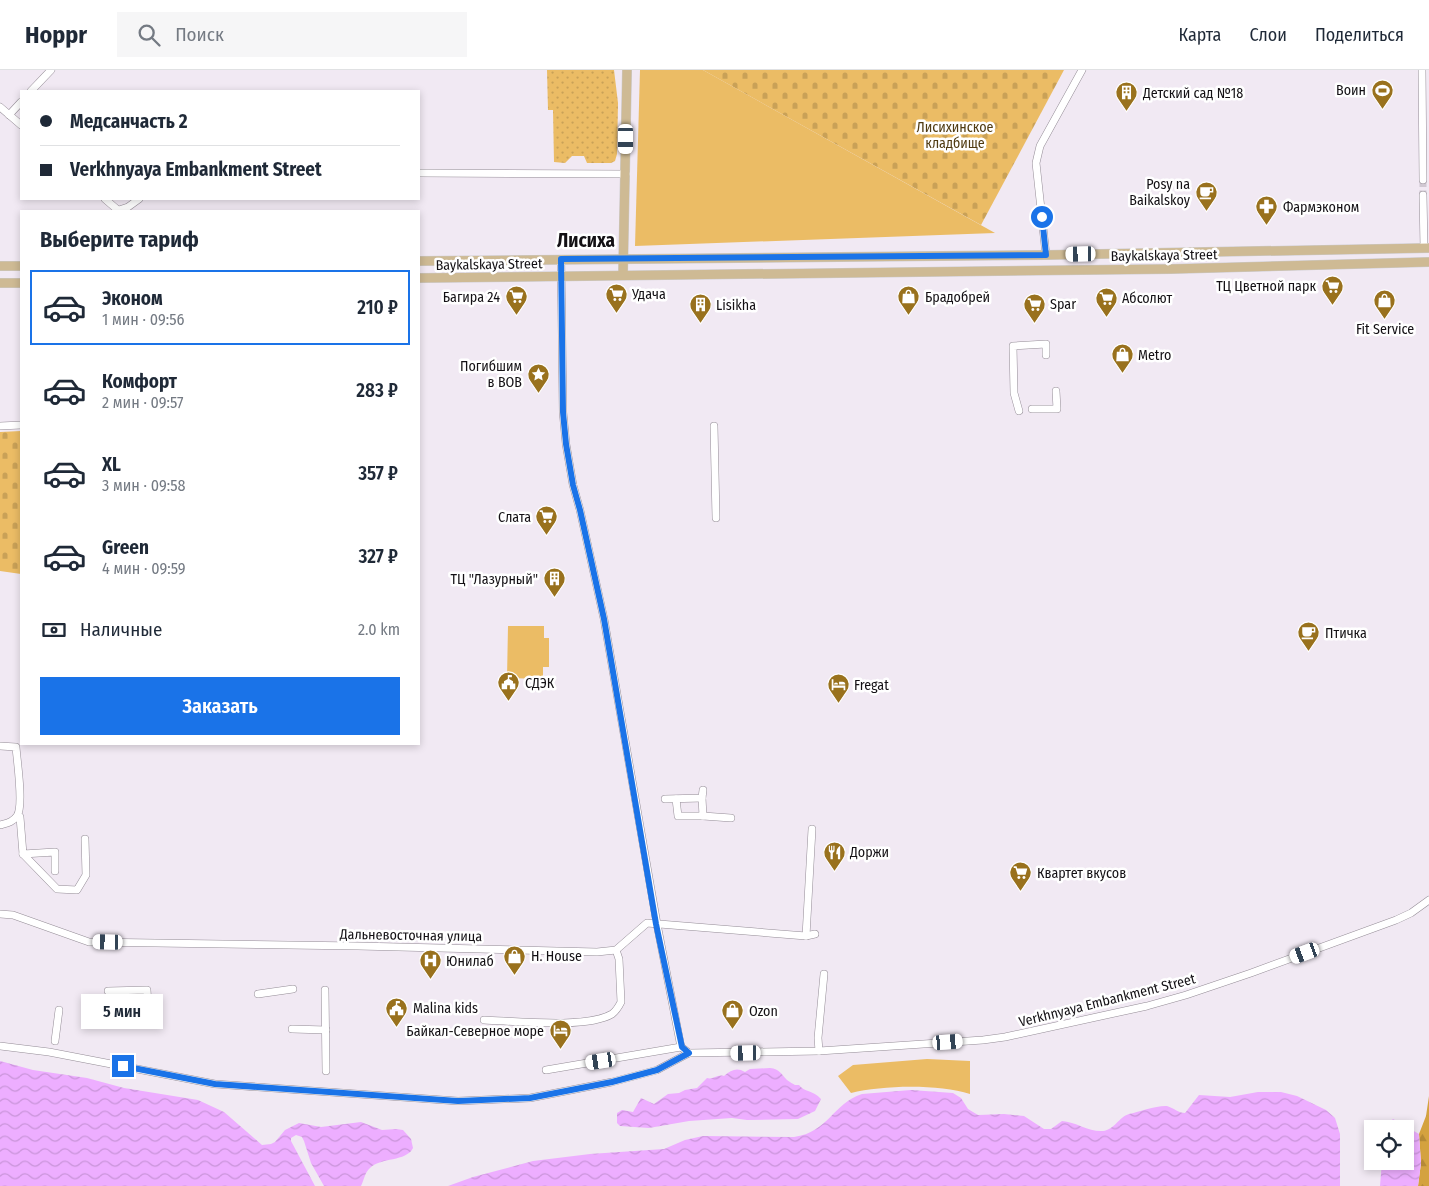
<!DOCTYPE html>
<html lang="ru">
<meta charset="utf-8">
<style>
:root{--surface:#fff;--page:#f6f6f7;--text:#1f2937;--muted:#747a83;--line:#e0e1e3;--accent:#1a73e8}
body{margin:0;font-family:"Fira Sans Condensed",sans-serif;background:var(--page);color:var(--text);height:100vh;display:flex;flex-direction:column;font-size:19px;white-space:nowrap}
*{box-sizing:border-box;margin:0}
p{font-size:16px;color:var(--muted)}
.icon{flex:none;width:28px;height:28px;fill:none;stroke:currentColor;stroke-width:2;stroke-linecap:round;stroke-linejoin:round}
.map{position:relative;flex:1;overflow:hidden}
.panel{position:absolute;left:20px;top:140px;width:400px;height:535px;display:flex;flex-direction:column;background:var(--surface);border-radius:0px;box-shadow:0 2px 8px #0003}
.panel>*{flex:none}
.guide{position:absolute;left:20px;top:20px;width:400px;height:110px;border-radius:0px;box-shadow:0 2px 8px #0003;display:grid;align-content:center;height:110px;padding:0 20px;background:var(--surface)}
.buttons{position:absolute;left:1364px;top:1050px;display:grid;gap:10px}
.buttons a{display:grid;place-items:center;width:50px;height:50px;border-radius:0px;background:var(--surface);box-shadow:0 2px 8px #0003;font-size:25px}
.end{position:absolute;width:22px;height:22px;margin:-11px;border:6px solid #1a73e8;background:#fff;box-shadow:0 0 0 2px #fff}
.from{border-radius:50%}
.bubble{position:absolute;height:35px;border-radius:0px;background:var(--surface);box-shadow:0 2px 8px #0003;font-size:16px;font-weight:600;line-height:35px;text-align:center}
.car{position:absolute;width:15px;height:30px;margin:-15px -8px;border-radius:6px;box-shadow:0 0 4px 1px #0007;background:linear-gradient(#fff 24%,#345 0 40%,#fff 0 76%,#345 0 86%,#fff 0)}
.guide b{display:flex;align-items:center;gap:18px;height:48px;font-size:19px}
.guide b+b{border-top:1px solid var(--line)}
.guide i{width:12px;height:12px;background:var(--text)}
ul{padding:0;list-style:none}
li{display:flex;align-items:center;gap:15px;height:75px;margin:0 10px 8px;padding:0 10px;border:2px solid transparent;border-radius:0px}
li div{flex:1}
li b{display:block;font-size:19px}
li em{font-style:normal;font-weight:600}
li.on{border-color:var(--accent)}
li>.icon{width:45px;height:45px;stroke-width:1.5}
h2{padding:0 20px;font-size:22px;line-height:60px}
.pay{display:flex;align-items:center;gap:12px;height:55px;padding:0 20px;font-size:19px}
.pay p{margin-inline-start:auto}
.cta{display:flex;gap:10px;margin-top:auto;padding:10px 20px}
.cta a{flex:1;height:58px;border-radius:0px;background:var(--accent);color:#fff;font-size:20px;font-weight:600;line-height:58px;text-align:center}
header{display:flex;align-items:center;gap:30px;box-sizing:border-box;height:70px;padding:0 25px;background:var(--surface);border-bottom:1px solid var(--line)}
header strong{font-size:24px}
nav{display:flex;gap:28px;margin-inline-start:auto;font-size:18px}
.search{width:350px;height:45px;background:var(--page);display:flex;align-items:center;gap:12px;box-sizing:border-box;padding:0 18px;border-radius:0px;color:var(--muted);font-size:19px}
.map>svg:first-child{display:block}
.grass{fill:url(#grass-dots)}
.forest{fill:url(#forest-firs)}
.cemetery{fill:url(#cemetery-stones)}
.park{fill:#ebbc65}
.water{fill:url(#water-waves)}
.lines{fill:none;stroke-linecap:round;stroke-linejoin:round}
.minor-tunnel{stroke:#d0c8d2;stroke-width:7;stroke-dasharray:7 3.5;stroke-linecap:butt}
.minor-casing{stroke:#948c96;stroke-width:8}
.major-casing{stroke:#cbcacb;stroke-width:10}
.minor{stroke:#fff;stroke-width:7}
.major{stroke:#ceba94;stroke-width:9}
.route{stroke:#1a73e8;stroke-width:6}
.labels{text-anchor:middle;stroke-width:5;stroke-linejoin:round;paint-order:stroke}
.poi-label{font-size:14px;fill:#131014;stroke:#fff;text-anchor:start}
.park-label{font-size:14px;fill:#503b12;stroke:#fff}
.street-label{font-size:14px;fill:#131014;stroke:#fff}
.district-label{font-size:19px;font-weight:bold;fill:#131014;stroke:#fff}
</style>
<header>
<strong>Hoppr</strong>
<div class="search"><svg class="icon" aria-label="search" viewBox="0 0 24 24"><circle cx="10" cy="10" r="6"/><path d="M15 15l6 6"/></svg>Поиск</div>
<nav><a>Карта</a><a>Слои</a><a>Поделиться</a></nav>
</header>
<div class="map">
<svg width="1429" height="1116" viewBox="0 0 1429 1116">
<defs>
<pattern id="grass-dots" width="8" height="8" patternUnits="userSpaceOnUse" patternTransform="scale(1.25)"><rect width="8" height="8" fill="#ebbc65"/><path d="M2 2h.1M6 6h.1" fill="none" stroke="#c9a157" stroke-width="1.8" stroke-linecap="round"/></pattern>
<pattern id="forest-firs" width="22" height="20" patternUnits="userSpaceOnUse" patternTransform="scale(1.25)"><rect width="22" height="20" fill="#d4a23f"/><path d="M5 1l3.5 6h-7zM16 11l3.5 6h-7z" fill="#b58a36"/></pattern>
<pattern id="cemetery-stones" width="16" height="16" patternUnits="userSpaceOnUse" patternTransform="scale(1.25)"><rect width="16" height="16" fill="#ebbc65"/><path d="M2 7V4a2 2 0 0 1 4 0v3zM10 15v-3a2 2 0 0 1 4 0v3z" fill="#c9a157"/></pattern>
<pattern id="water-waves" width="16" height="10" patternUnits="userSpaceOnUse" patternTransform="scale(1.25)"><rect width="16" height="10" fill="#edaeff"/><path d="M0 5q4-4 8 0t8 0" fill="none" stroke="#ca95da"/></pattern>
</defs>
<rect width="100%" height="100%" fill="#f1e9f3"/>
<polygon class="grass" points="547,0 614,0 618,33 617,84 615,91 611,93 587,93 584,86 572,86 565,93 554,92 553,40 548,40"/>
<polygon class="forest" points="1429,1026 1429,1116 1418,1116 1421,1093 1419,1064 1426,1046"/>
<g class="cemetery">
<polygon points="703,0 1064,0 981,155"/>
<polygon points="21,361 21,504 0,501 0,362"/>
</g>
<g class="park">
<polygon points="640,0 703,0 995,163 635,176"/>
<polygon points="508,556 544,556 544,568 549,568 549,597 543,597 543,609 507,608"/>
<path d="M927 989 970 991V1024C939 1014 883 1015 851 1023L838 1006 853 995Z"/>
</g>
<g class="water">
<path d="M0 991 33 1000 87 1008 124 1018 198 1030 224 1042 262 1075 271 1074 275 1072 285 1060 299 1053 321 1057 361 1052 382 1060 396 1059 403 1060 411 1069 413 1078C406 1092 381 1087 370 1098 365 1102 364 1110 361 1116H324L311 1093 304 1071 302 1067 296 1065 291 1068V1071L315 1116H0Z"/>
<path d="M770 998C780 999 781 1004 787 1010 790 1012 793 1014 795 1015H799C804 1022 813 1020 821 1029L815 1041 798 1049 747 1050 732 1048 689 1051 649 1058 620 1056 617 1053V1043L622 1040 633 1042 641 1028 654 1034 668 1024 679 1023 685 1020 697 1018 707 1008C713 1010 717 1004 724 1006 731 1000 737 997 745 1002L750 999Z"/>
<path d="M911 1020 953 1023 961 1028 968 1039 978 1045 1004 1044 1024 1046 1044 1059H1051L1062 1051C1076 1052 1089 1062 1103 1061 1114 1060 1119 1047 1129 1044 1138 1042 1158 1035 1167 1036 1174 1038 1178 1043 1185 1043L1199 1025 1230 1027 1258 1022H1281L1297 1026 1326 1040 1335 1048 1340 1064V1116H448L473 1107 533 1091 590 1084 664 1079 685 1070 703 1066 794 1067C829 1062 832 1034 862 1024Z"/>
<polygon points="1393,1049 1419,1064 1421,1093 1418,1116 1380,1116 1382,1091 1405,1091 1405,1059 1384,1059"/>
</g>
<g class="lines">
<polyline class="minor-tunnel" points="1423,110 1423,125"/>
<defs>
<g id="minor">
<polyline points="1422,0 1423,110"/>
<polyline points="31,21 51,0"/>
<polyline points="0,37 21,55"/>
<polyline points="9,45 21,32"/>
<polyline points="419,103 626,104"/>
<polyline points="1423,125 1424,178"/>
<polyline points="105,129 119,141"/>
<polyline points="119,140 128,137 139,129"/>
<polyline points="1046,185 1036,93 1040,76 1082,0"/>
<polyline points="561,189 563,342 566,374 573,415 580,440 604,549 657,854 681,977 689,983"/>
<polyline points="1032,339 1057,339 1056,321"/>
<polyline points="1019,341 1014,323 1013,276 1046,274 1046,285"/>
<polyline points="0,356 21,355"/>
<polyline points="714,356 716,448"/>
<path d="M0 676 16 677C17 691 24 736 17 746 13 752 7 753 0 755"/>
<polyline points="665,729 702,728 703,720"/>
<polyline points="676,729 678,746 703,746 702,728"/>
<polyline points="703,746 731,748"/>
<polyline points="20,747 23,784 55,782 55,801"/>
<polyline points="23,784 57,819 77,820 86,805 85,769"/>
<polyline points="0,844 13,845 89,872 358,876 597,882 616,880 647,853 806,866 815,864"/>
<polyline points="806,866 812,759"/>
<polyline points="325,920 326,1001"/>
<polyline points="108,921 147,920 148,934"/>
<polyline points="258,924 293,919"/>
<path d="M484 950C514 951 587 959 612 944 616 941 619 936 621 932L619 889 616 880"/>
<polyline points="292,959 326,960"/>
<polyline points="55,971 59,940"/>
<polyline points="0,976 49,982 215,1014 458,1031 530,1028 612,1012 657,1000 689,983 819,981 983,970 1005,967 1147,936 1186,925 1251,903 1396,850 1411,843 1429,830"/>
<polyline points="819,981 818,968 824,904"/>
<polyline points="546,1000 681,977"/>
</g>
<g id="major">
<polyline points="419,191 1046,185 1429,178"/>
<polyline points="0,196 21,196"/>
<polyline points="623,205 627,0"/>
<polyline points="419,208 1171,199 1429,192"/>
<polyline points="0,213 21,213"/>
</g>
</defs>
<use href="#minor" class="minor-casing"/>
<use href="#major" class="major-casing"/>
<use href="#minor" class="minor"/>
<use href="#major" class="major"/>
</g>
<g class="lines">
<polyline class="route" points="123,996 215,1014 458,1031 530,1028 612,1012 657,1000 689,983 682,977 656,854 604,549 580,440 573,415 566,374 563,342 561,189 1046,185 1042,147"/>
</g>
<defs>
<symbol id="stadium-pin" viewBox="-11 -11 22 30"><path d="M0 17L-7.5 6A9.5 9.5 0 1 1 7.5 6Z" fill="#99711d" stroke="#fff"/><path d="M0-5a6.5 5 0 1 0 0 10a6.5 5 0 1 0 0-10ZM-3.5-1.8h7v3.6h-7Z" fill="#fff"/></symbol>
<symbol id="building-pin" viewBox="-11 -11 22 30"><path d="M0 17L-7.5 6A9.5 9.5 0 1 1 7.5 6Z" fill="#99711d" stroke="#fff"/><path d="M-4-6H4V6H1V3H-1V6H-4ZM-2.5-4.3h1.7v1.8h-1.7ZM.8-4.3h1.7v1.8H.8ZM-2.5-1h1.7V.8h-1.7ZM.8-1h1.7V.8H.8Z" fill="#fff"/></symbol>
<symbol id="cafe-pin" viewBox="-11 -11 22 30"><path d="M0 17L-7.5 6A9.5 9.5 0 1 1 7.5 6Z" fill="#99711d" stroke="#fff"/><path d="M-5.5-4.5H6V0H3Q3 3.5 0 3.5H-2.5Q-5.5 3.5-5.5 0ZM3-3.2v2h1.7v-2ZM-6 4.5H4V6H-6Z" fill="#fff"/></symbol>
<symbol id="pharmacy-pin" viewBox="-11 -11 22 30"><path d="M0 17L-7.5 6A9.5 9.5 0 1 1 7.5 6Z" fill="#99711d" stroke="#fff"/><path d="M-2-6h4v4h4v4h-4v4h-4v-4h-4v-4h4Z" fill="#fff"/></symbol>
<symbol id="supermarket-pin" viewBox="-11 -11 22 30"><path d="M0 17L-7.5 6A9.5 9.5 0 1 1 7.5 6Z" fill="#99711d" stroke="#fff"/><path d="M-6-5.5h2.5l.6 2H6L4.5 2H-2.5L-4.4-4H-6ZM-1.5 3.2a1.3 1.3 0 1 0 .1 0ZM3 3.2a1.3 1.3 0 1 0 .1 0Z" fill="#fff"/></symbol>
<symbol id="shop-pin" viewBox="-11 -11 22 30"><path d="M0 17L-7.5 6A9.5 9.5 0 1 1 7.5 6Z" fill="#99711d" stroke="#fff"/><path d="M-5-2.5h2.3a2.7 3.5 0 0 1 5.4 0H5L5.5 6h-11ZM-1.5-2.5h3a1.5 2.3 0 0 0-3 0Z" fill="#fff"/></symbol>
<symbol id="sight-pin" viewBox="-11 -11 22 30"><path d="M0 17L-7.5 6A9.5 9.5 0 1 1 7.5 6Z" fill="#99711d" stroke="#fff"/><path d="M0-6L1.8-2.2L6-1.7L2.9 1.2L3.7 5.4L0 3.3L-3.7 5.4L-2.9 1.2L-6-1.7L-1.8-2.2Z" fill="#fff"/></symbol>
<symbol id="civic-pin" viewBox="-11 -11 22 30"><path d="M0 17L-7.5 6A9.5 9.5 0 1 1 7.5 6Z" fill="#99711d" stroke="#fff"/><path d="M-.6-6.5H3V-4.5H.6V-3L4-1V1h2V6H-6V1h2V-1L-.6-3ZM-1.2 2.5V6h2.4V2.5Z" fill="#fff"/></symbol>
<symbol id="hotel-pin" viewBox="-11 -11 22 30"><path d="M0 17L-7.5 6A9.5 9.5 0 1 1 7.5 6Z" fill="#99711d" stroke="#fff"/><path d="M-6-4.5h1.5V1H6V5H4.5V3h-9V5H-6ZM-4 0a1.8 1.8 0 1 1 3.6 0ZM.5 0V-2.5h3Q6-2.5 6 0Z" fill="#fff"/></symbol>
<symbol id="restaurant-pin" viewBox="-11 -11 22 30"><path d="M0 17L-7.5 6A9.5 9.5 0 1 1 7.5 6Z" fill="#99711d" stroke="#fff"/><path d="M-5-6h1v4h1v-4h1v4h1v-4h1v5L-1.5 .5V6h-2V.5L-5-1ZM5-6V6H3V1.5H1.5Q1.5-4 5-6Z" fill="#fff"/></symbol>
<symbol id="hospital-pin" viewBox="-11 -11 22 30"><path d="M0 17L-7.5 6A9.5 9.5 0 1 1 7.5 6Z" fill="#99711d" stroke="#fff"/><path d="M-5-5h3v3.5h4V-5h3V5h-3V1.5h-4V5h-3Z" fill="#fff"/></symbol>
</defs>
<g fill-rule="evenodd">
<use href="#stadium-pin" x="1370" y="8" width="25" height="34"/>
<use href="#building-pin" x="1114" y="10" width="25" height="34"/>
<use href="#cafe-pin" x="1194" y="110" width="25" height="34"/>
<use href="#pharmacy-pin" x="1254" y="124" width="25" height="34"/>
<use href="#supermarket-pin" x="1320" y="204" width="25" height="34"/>
<use href="#supermarket-pin" x="604" y="212" width="25" height="34"/>
<use href="#supermarket-pin" x="504" y="214" width="25" height="34"/>
<use href="#shop-pin" x="896" y="214" width="25" height="34"/>
<use href="#supermarket-pin" x="1094" y="216" width="25" height="34"/>
<use href="#shop-pin" x="1372" y="218" width="25" height="34"/>
<use href="#supermarket-pin" x="1022" y="222" width="25" height="34"/>
<use href="#building-pin" x="688" y="222" width="25" height="34"/>
<use href="#shop-pin" x="1110" y="272" width="25" height="34"/>
<use href="#sight-pin" x="526" y="292" width="25" height="34"/>
<use href="#supermarket-pin" x="534" y="434" width="25" height="34"/>
<use href="#building-pin" x="542" y="496" width="25" height="34"/>
<use href="#cafe-pin" x="1296" y="550" width="25" height="34"/>
<use href="#civic-pin" x="496" y="600" width="25" height="34"/>
<use href="#hotel-pin" x="826" y="602" width="25" height="34"/>
<use href="#restaurant-pin" x="822" y="770" width="25" height="34"/>
<use href="#supermarket-pin" x="1008" y="790" width="25" height="34"/>
<use href="#shop-pin" x="502" y="874" width="25" height="34"/>
<use href="#hospital-pin" x="418" y="878" width="25" height="34"/>
<use href="#civic-pin" x="384" y="926" width="25" height="34"/>
<use href="#shop-pin" x="720" y="928" width="25" height="34"/>
<use href="#hotel-pin" x="548" y="948" width="25" height="34"/>
</g>
<g class="labels">
<g class="poi-label">
<text x="1366" y="25" text-anchor="end">Воин</text>
<text x="1143" y="28">Детский сад №18</text>
<text x="1190" y="119" text-anchor="end">Posy na<tspan x="1190" dy="16">Baikalskoy</tspan></text>
<text x="1283" y="142">Фармэконом</text>
<text x="1316" y="221" text-anchor="end">ТЦ Цветной парк</text>
<text x="632" y="229">Удача</text>
<text x="500" y="232" text-anchor="end">Багира 24</text>
<text x="925" y="232">Брадобрей</text>
<text x="1122" y="233">Абсолют</text>
<text x="1050" y="239">Spar</text>
<text x="716" y="240">Lisikha</text>
<text x="1385" y="264" text-anchor="middle">Fit Service</text>
<text x="1138" y="290">Мetro</text>
<text x="522" y="301" text-anchor="end">Погибшим<tspan x="522" dy="16">в ВОВ</tspan></text>
<text x="531" y="452" text-anchor="end">Слата</text>
<text x="538" y="514" text-anchor="end">ТЦ "Лазурный"</text>
<text x="1325" y="568">Птичка</text>
<text x="525" y="618">СДЭК</text>
<text x="854" y="620">Fregat</text>
<text x="850" y="787">Доржи</text>
<text x="1037" y="808">Квартет вкусов</text>
<text x="531" y="891">H. House</text>
<text x="446" y="896">Юнилаб</text>
<text x="413" y="943">Malina kids</text>
<text x="749" y="946">Ozon</text>
<text x="544" y="966" text-anchor="end">Байкал-Северное море</text>
</g>
<g class="park-label">
<text x="955" y="62">Лисихинское<tspan x="955" dy="16">кладбище</tspan></text>
</g>
<g class="street-label">
<text transform="translate(1164 185) rotate(-1)" y="5">Baykalskaya Street</text>
<text transform="translate(489 194) rotate(-1)" y="5">Baykalskaya Street</text>
<text transform="translate(411 865) rotate(1)" y="5">Дальневосточная улица</text>
<text transform="translate(1107 930) rotate(-14)" y="5">Verkhnyaya Embankment Street</text>
</g>
<g class="district-label">
<text x="586" y="177">Лисиха</text>
</g>
</g>
</svg>
<div class="buttons">
<a><svg class="icon" aria-label="locate" viewBox="0 0 24 24"><circle cx="12" cy="12" r="6"/><path d="M12 2v4M12 18v4M2 12h4M18 12h4"/></svg></a>
</div>
<i class="end from" style="left:1042px;top:147px"></i>
<i class="end" style="left:123px;top:996px"></i>
<div class="bubble" style="left:81px;top:924px;width:82px">5 мин</div>
<i class="car" style="left:626px;top:69px;rotate:180deg"></i>
<i class="car" style="left:1081px;top:184px;rotate:269deg"></i>
<i class="car" style="left:108px;top:872px;rotate:271deg"></i>
<i class="car" style="left:1305px;top:883px;rotate:250deg"></i>
<i class="car" style="left:948px;top:972px;rotate:86deg"></i>
<i class="car" style="left:746px;top:983px;rotate:269deg"></i>
<i class="car" style="left:601px;top:991px;rotate:261deg"></i>
<div class="guide">
<b><i class="from"></i>Медсанчасть 2</b>
<b><i></i>Verkhnyaya Embankment Street</b>
</div>
<section class="panel">
<h2>Выберите тариф</h2>
<ul>
<li class="on"><svg class="icon" aria-label="car" viewBox="0 0 24 24"><path d="M5 17H2v-5l4-1 3-4h7l3 4 3 1v5h-3M9 17h6M6 11h13"/><circle cx="7" cy="17" r="2"/><circle cx="17" cy="17" r="2"/></svg><div><b>Эконом</b><p>1 мин · 09:56</p></div><em>210 ₽</em></li>
<li><svg class="icon" aria-label="car" viewBox="0 0 24 24"><path d="M5 17H2v-5l4-1 3-4h7l3 4 3 1v5h-3M9 17h6M6 11h13"/><circle cx="7" cy="17" r="2"/><circle cx="17" cy="17" r="2"/></svg><div><b>Комфорт</b><p>2 мин · 09:57</p></div><em>283 ₽</em></li>
<li><svg class="icon" aria-label="car" viewBox="0 0 24 24"><path d="M5 17H2v-5l4-1 3-4h7l3 4 3 1v5h-3M9 17h6M6 11h13"/><circle cx="7" cy="17" r="2"/><circle cx="17" cy="17" r="2"/></svg><div><b>XL</b><p>3 мин · 09:58</p></div><em>357 ₽</em></li>
<li><svg class="icon" aria-label="car" viewBox="0 0 24 24"><path d="M5 17H2v-5l4-1 3-4h7l3 4 3 1v5h-3M9 17h6M6 11h13"/><circle cx="7" cy="17" r="2"/><circle cx="17" cy="17" r="2"/></svg><div><b>Green</b><p>4 мин · 09:59</p></div><em>327 ₽</em></li>
</ul>
<div class="pay"><svg class="icon" aria-label="cash" viewBox="0 0 24 24"><path d="M3 7h18v10H3z"/><circle cx="12" cy="12" r="2"/></svg>Наличные<p>2.0 km</p></div>
<div class="cta"><a>Заказать</a></div>
</section>
</div>
